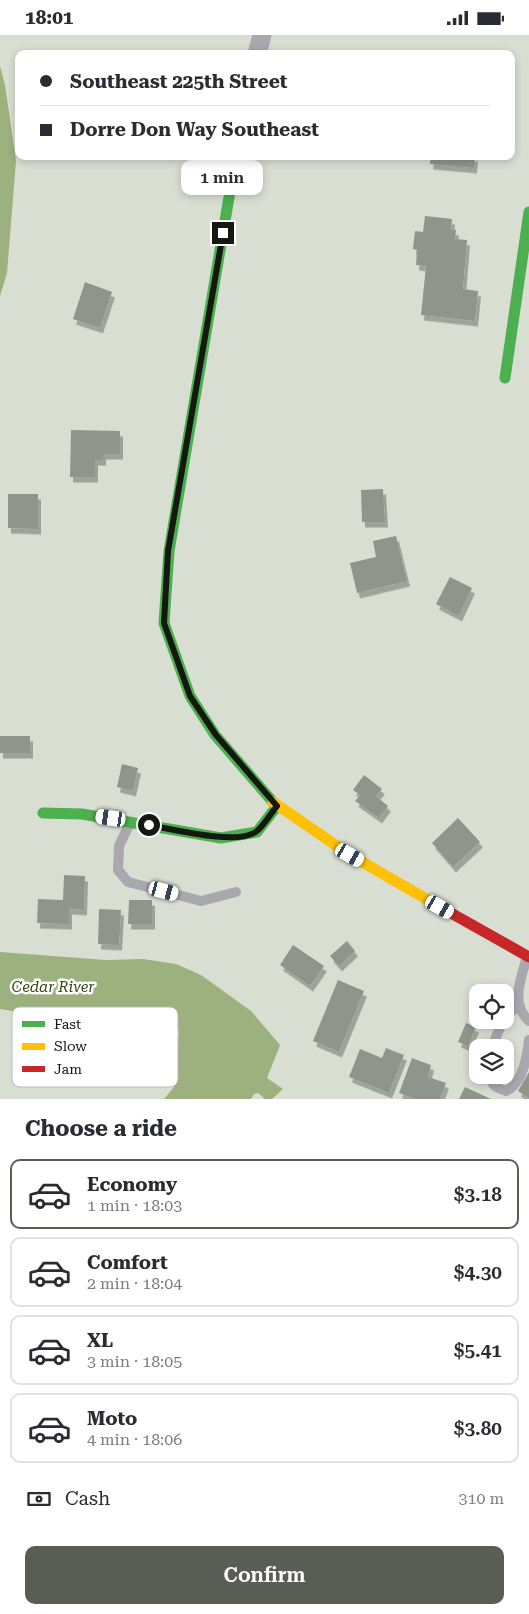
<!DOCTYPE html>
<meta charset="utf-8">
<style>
:root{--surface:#fff;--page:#f2f2f3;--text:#2b2b33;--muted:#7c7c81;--line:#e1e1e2;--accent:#595d53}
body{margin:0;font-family:"Roboto Serif",serif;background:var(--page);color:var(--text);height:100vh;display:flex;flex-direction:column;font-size:19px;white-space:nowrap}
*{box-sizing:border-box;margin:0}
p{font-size:16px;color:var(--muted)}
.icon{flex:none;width:28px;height:28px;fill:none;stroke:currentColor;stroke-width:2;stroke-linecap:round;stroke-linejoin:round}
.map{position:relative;height:1064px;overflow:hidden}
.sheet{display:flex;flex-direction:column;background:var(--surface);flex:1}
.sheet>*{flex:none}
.top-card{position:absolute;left:15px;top:15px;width:500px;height:110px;border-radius:10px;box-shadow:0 2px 8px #0003;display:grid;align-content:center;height:110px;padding:0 25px;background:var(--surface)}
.tools{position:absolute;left:469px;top:949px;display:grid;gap:10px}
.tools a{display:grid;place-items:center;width:45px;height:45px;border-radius:10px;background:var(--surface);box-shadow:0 2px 8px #0003;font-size:25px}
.end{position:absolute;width:22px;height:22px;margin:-11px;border:6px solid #14180f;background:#fff;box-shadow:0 0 0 2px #fff}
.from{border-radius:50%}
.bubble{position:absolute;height:35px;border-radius:10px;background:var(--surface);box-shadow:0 2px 8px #0003;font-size:16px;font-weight:600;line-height:35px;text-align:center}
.car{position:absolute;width:15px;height:30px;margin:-15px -8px;border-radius:6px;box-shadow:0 0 4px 1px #0007;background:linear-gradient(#fff 24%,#345 0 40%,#fff 0 76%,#345 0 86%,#fff 0)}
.top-card b{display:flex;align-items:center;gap:18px;height:48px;font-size:19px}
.top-card b+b{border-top:1px solid var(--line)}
.top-card i{width:12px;height:12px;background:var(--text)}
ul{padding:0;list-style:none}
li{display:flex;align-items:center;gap:15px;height:70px;margin:0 10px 8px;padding:0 15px;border:2px solid var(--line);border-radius:10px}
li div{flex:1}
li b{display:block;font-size:19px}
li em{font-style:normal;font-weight:600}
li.on{border-color:var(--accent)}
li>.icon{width:45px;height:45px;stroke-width:1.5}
h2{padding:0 25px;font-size:22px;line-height:60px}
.pay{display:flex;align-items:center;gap:12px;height:55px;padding:0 25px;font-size:19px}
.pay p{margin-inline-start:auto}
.action{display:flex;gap:10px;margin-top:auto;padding:10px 25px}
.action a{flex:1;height:58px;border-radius:10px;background:var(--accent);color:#fff;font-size:20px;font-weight:600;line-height:58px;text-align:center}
.status{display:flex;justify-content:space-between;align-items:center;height:35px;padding:0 25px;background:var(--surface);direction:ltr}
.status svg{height:14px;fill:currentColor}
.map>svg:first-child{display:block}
.water{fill:#9cb17e}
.building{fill:#90958b;filter:url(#shadow)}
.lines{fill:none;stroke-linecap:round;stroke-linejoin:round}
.lane{stroke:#a8a8ae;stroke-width:10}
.street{stroke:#a8a8ae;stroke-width:19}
.fast{stroke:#4caf50;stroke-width:11}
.slow{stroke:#ffc107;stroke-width:11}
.jam{stroke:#c62828;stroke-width:11}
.route{stroke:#14180f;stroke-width:6}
.labels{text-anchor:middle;stroke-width:5;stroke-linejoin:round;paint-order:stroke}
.water-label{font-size:15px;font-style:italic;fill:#334614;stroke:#fff}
.key{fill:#fff;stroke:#b8bab7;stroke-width:1}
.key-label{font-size:14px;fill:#14180f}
</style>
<div class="status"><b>18:01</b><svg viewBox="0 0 49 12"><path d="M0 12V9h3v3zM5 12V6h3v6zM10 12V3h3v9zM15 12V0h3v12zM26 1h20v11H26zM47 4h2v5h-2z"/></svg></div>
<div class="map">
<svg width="529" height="1064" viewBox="0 0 529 1064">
<defs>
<filter id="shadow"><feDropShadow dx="3" dy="5.5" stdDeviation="0" flood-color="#0004"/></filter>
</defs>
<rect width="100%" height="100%" fill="#d8ded1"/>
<g class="water">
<polygon points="0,31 5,50 16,126 7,238 0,261"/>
<polygon points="0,917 106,925 143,924 176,929 201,940 251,976 280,1010 267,1043 283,1054 272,1064 265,1064 258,1058 254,1059 251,1064 164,1064 174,1052 179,996 166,981 155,973 54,983 0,974"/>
</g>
<g class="building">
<polygon points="431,121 475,121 474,133 430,129"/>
<polygon points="425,181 452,184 451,194 456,195 455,204 467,205 463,254 478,256 475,286 421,280 426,231 416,230 417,215 413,214 415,196 423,197"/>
<polygon points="85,247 112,257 100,293 73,284"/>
<polygon points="71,395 120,396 120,419 103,419 103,425 95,425 95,442 70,442"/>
<polygon points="383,454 385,487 362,487 361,455"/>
<polygon points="8,459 38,459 38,494 8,493"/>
<polygon points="396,501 407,546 357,558 350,528 376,522 373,506"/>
<polygon points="450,542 472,553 459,581 436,569"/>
<rect x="0" y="701" width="30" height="17"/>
<polygon points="122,729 138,733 133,756 117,752"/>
<polygon points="364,740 382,754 376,761 388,771 379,783 355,766 360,760 353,755"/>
<polygon points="458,783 480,807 453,832 432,808"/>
<polygon points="64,840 85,841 84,875 69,874 69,889 37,888 38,864 63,865"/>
<polygon points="129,865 152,865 152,889 128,889"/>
<polygon points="99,874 121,875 119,910 98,909"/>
<polygon points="347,906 355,916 339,931 330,921"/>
<polygon points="293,910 324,931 310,951 280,930"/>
<polygon points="338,945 364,956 339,1017 313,1006"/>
<polygon points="466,988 476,992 468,1011 458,1007"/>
<polygon points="386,1013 404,1020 389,1058 349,1042 360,1014 382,1023"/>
<polygon points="412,1023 431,1030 428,1042 446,1048 440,1064 415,1064 399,1058"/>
<polygon points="529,1037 529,1063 518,1056"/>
<polygon points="465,1052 491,1064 459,1064"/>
</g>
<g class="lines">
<g class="lane">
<polyline points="130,788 119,811 118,835 128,847 201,866 236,857"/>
<path d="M527 922C521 943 510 969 529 986"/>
<polyline points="505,982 519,970"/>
<polyline points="492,1012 503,985"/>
<path d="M490 1040C491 1050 496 1053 506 1056 523 1048 527 1022 529 1005"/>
</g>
<polyline class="street" points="257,19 262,0"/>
<g class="fast">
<polyline points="236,121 169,516 164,588 190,661 215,700 273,767"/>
<polyline points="505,343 529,177"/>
<polyline points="43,778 82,779 221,803 257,797 277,771"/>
</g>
<polyline class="slow" points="273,767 350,820 442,873"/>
<polyline class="jam" points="442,873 529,922"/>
</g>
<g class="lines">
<path class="route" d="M149 790C172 794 241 812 258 795 265 789 271 778 277 771L216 700 190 661 164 588 168 516 223 198"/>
</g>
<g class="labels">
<g class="water-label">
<text x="53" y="957">Cedar River</text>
</g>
</g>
<rect x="12" y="972" width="166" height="80" rx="8" class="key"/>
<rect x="22" y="986" width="23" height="6" fill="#4caf50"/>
<rect x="22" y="1008" width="23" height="7" fill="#ffc107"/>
<rect x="22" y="1031" width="23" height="6" fill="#c62828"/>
<g class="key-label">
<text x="54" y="994">Fast</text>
<text x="54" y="1016">Slow</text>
<text x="54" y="1039">Jam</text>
</g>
</svg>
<div class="tools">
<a><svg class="icon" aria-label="locate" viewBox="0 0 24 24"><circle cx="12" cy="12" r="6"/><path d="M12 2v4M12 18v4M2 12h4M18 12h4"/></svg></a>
<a><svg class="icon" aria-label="layers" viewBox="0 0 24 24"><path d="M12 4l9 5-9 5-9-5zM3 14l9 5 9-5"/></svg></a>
</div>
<i class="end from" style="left:149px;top:790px"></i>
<i class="end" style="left:223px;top:198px"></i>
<div class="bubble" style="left:181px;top:125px;width:82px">1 min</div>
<i class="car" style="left:111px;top:783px;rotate:278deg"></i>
<i class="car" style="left:350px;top:820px;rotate:120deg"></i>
<i class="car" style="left:164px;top:856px;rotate:105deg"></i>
<i class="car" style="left:440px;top:872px;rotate:120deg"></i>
<div class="top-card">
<b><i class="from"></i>Southeast 225th Street</b>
<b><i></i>Dorre Don Way Southeast</b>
</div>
</div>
<section class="sheet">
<h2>Choose a ride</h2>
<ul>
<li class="on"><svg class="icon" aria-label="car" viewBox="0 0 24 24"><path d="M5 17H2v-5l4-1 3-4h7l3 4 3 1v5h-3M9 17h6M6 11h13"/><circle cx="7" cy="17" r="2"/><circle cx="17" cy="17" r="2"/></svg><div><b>Economy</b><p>1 min · 18:03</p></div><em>$3.18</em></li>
<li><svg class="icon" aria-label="car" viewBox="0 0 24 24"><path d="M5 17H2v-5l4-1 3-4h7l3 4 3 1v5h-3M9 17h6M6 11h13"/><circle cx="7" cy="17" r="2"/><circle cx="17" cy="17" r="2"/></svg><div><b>Comfort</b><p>2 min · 18:04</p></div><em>$4.30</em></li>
<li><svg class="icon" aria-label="car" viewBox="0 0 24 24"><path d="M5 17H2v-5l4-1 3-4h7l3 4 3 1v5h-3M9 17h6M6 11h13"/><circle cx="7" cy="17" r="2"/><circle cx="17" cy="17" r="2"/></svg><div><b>XL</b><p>3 min · 18:05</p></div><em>$5.41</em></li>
<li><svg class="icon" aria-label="car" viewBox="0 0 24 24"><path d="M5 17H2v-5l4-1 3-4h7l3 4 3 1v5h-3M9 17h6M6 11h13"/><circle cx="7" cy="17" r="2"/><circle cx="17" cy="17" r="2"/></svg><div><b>Moto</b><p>4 min · 18:06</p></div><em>$3.80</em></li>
</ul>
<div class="pay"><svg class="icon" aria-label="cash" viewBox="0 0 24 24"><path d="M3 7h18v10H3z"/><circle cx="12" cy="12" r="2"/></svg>Cash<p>310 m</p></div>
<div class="action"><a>Confirm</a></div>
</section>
